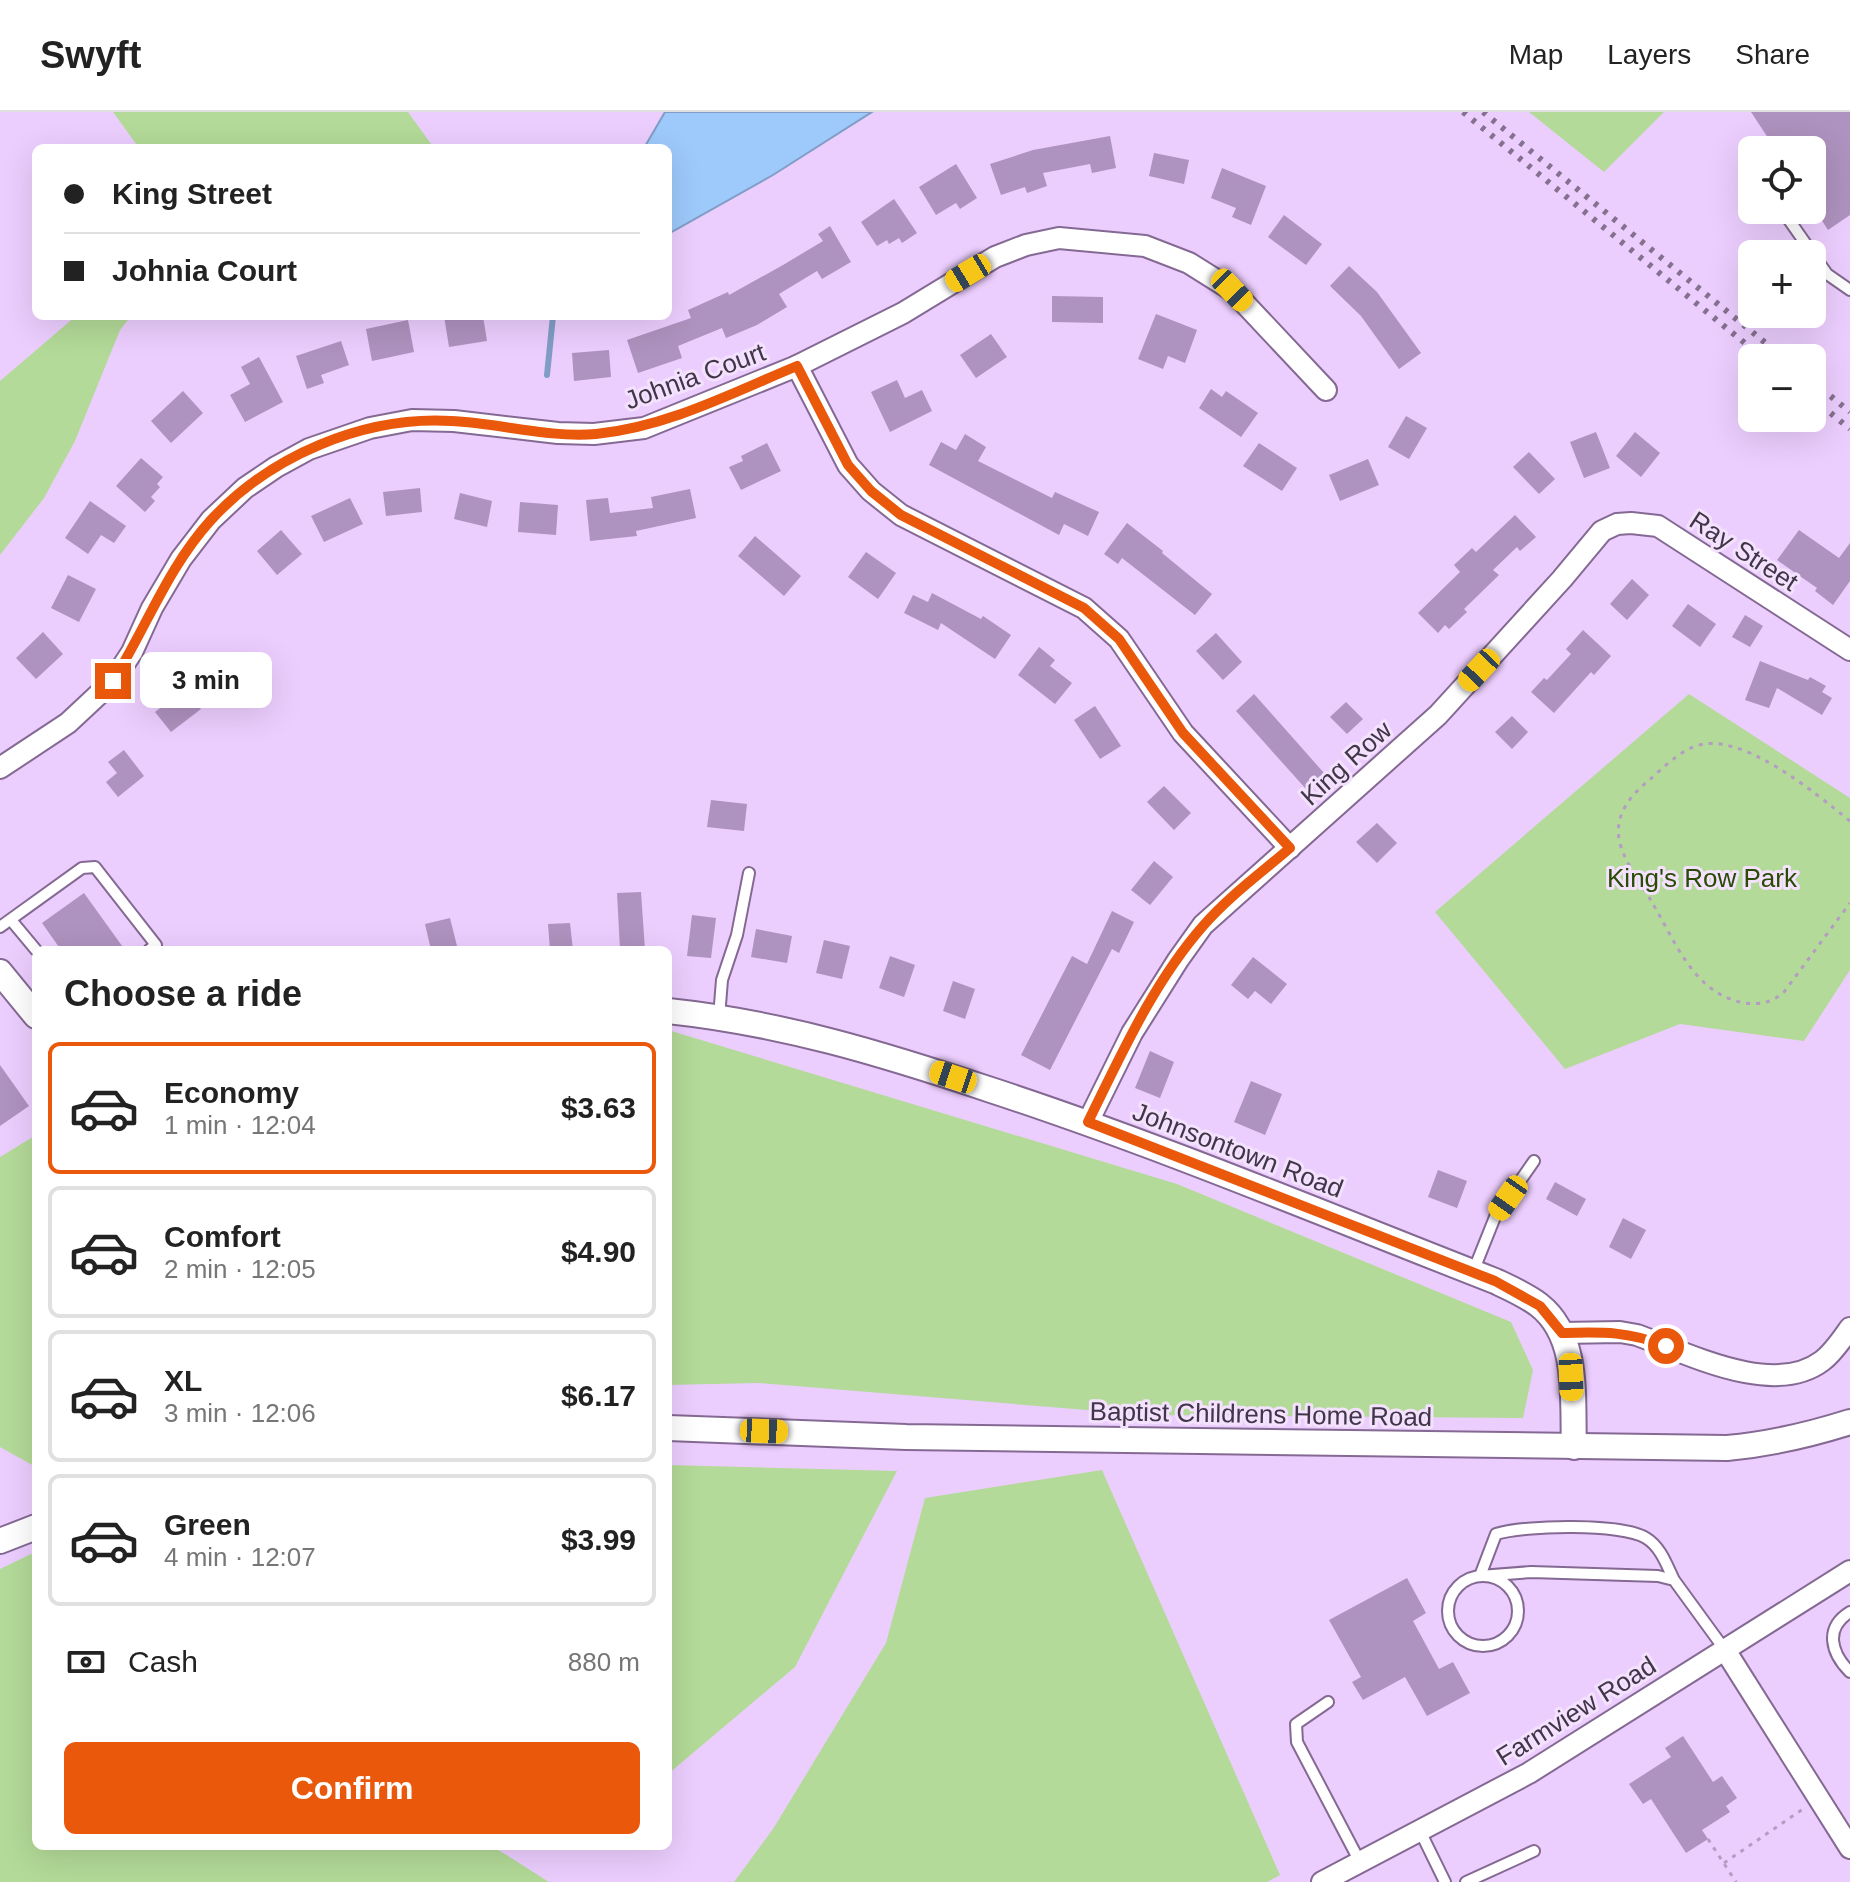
<!DOCTYPE html>
<meta charset="utf-8">
<style>
:root{--surface:#fff;--page:#f6f6f6;--text:#222;--muted:#767676;--line:#e0e0e0;--accent:#ea580c}
body{margin:0;font-family:Helvetica,sans-serif;background:var(--page);color:var(--text);height:100vh;display:flex;flex-direction:column;font-size:30px;white-space:nowrap}
*{box-sizing:border-box;margin:0}
p{font-size:26px;color:var(--muted)}
.icon{flex:none;width:44px;height:44px;fill:none;stroke:currentColor;stroke-width:2;stroke-linecap:round;stroke-linejoin:round}
.map{position:relative;flex:1;overflow:hidden}
.side{position:absolute;left:32px;top:834px;width:640px;height:904px;display:flex;flex-direction:column;background:var(--surface);border-radius:12px;box-shadow:0 8px 32px #0002}
.side>*{flex:none}
.top-card{position:absolute;left:32px;top:32px;width:640px;height:176px;border-radius:12px;box-shadow:0 8px 32px #0002;display:grid;align-content:center;height:176px;padding:0 32px;background:var(--surface)}
.controls{position:absolute;left:1738px;top:24px;display:grid;gap:16px}
.controls a{display:grid;place-items:center;width:88px;height:88px;border-radius:12px;background:var(--surface);box-shadow:0 8px 32px #0002;font-size:40px}
.end{position:absolute;width:36px;height:36px;margin:-18px;border:10px solid #ea580c;background:#fff;box-shadow:0 0 0 4px #fff}
.from{border-radius:50%}
.bubble{position:absolute;height:56px;border-radius:12px;background:var(--surface);box-shadow:0 8px 32px #0002;font-size:26px;font-weight:600;line-height:56px;text-align:center}
.car{position:absolute;width:24px;height:48px;margin:-24px -12px;border-radius:10px;box-shadow:0 0 6px 2px #0007;background:linear-gradient(#f5c518 24%,#345 0 40%,#f5c518 0 76%,#345 0 86%,#f5c518 0)}
.top-card b{display:flex;align-items:center;gap:28px;height:76px;font-size:30px}
.top-card b+b{border-top:2px solid var(--line)}
.top-card i{width:20px;height:20px;background:var(--text)}
ul{padding:0;list-style:none}
li{display:flex;align-items:center;gap:24px;height:132px;margin:0 16px 12px;padding:0 16px;border:4px solid var(--line);border-radius:12px}
li div{flex:1}
li b{display:block;font-size:30px}
li em{font-style:normal;font-weight:600}
li.active{border-color:var(--accent)}
li>.icon{width:72px;height:72px;stroke-width:1.5}
h2{padding:0 32px;font-size:36px;line-height:96px}
.pay{display:flex;align-items:center;gap:20px;height:88px;padding:0 32px;font-size:30px}
.pay p{margin-inline-start:auto}
.action{display:flex;gap:16px;margin-top:auto;padding:16px 32px}
.action a{flex:1;height:92px;border-radius:12px;background:var(--accent);color:#fff;font-size:32px;font-weight:600;line-height:92px;text-align:center}
header{display:flex;align-items:center;gap:48px;box-sizing:border-box;height:112px;padding:0 40px;background:var(--surface);border-bottom:2px solid var(--line)}
header strong{font-size:38px}
nav{display:flex;gap:44px;margin-inline-start:auto;font-size:28px}
.map>svg:first-child{display:block}
.green{fill:#b3da98}
.water{fill:#9dc9fb;stroke:#819dc5;stroke-width:2}
.lines{fill:none;stroke-linecap:round;stroke-linejoin:round}
.stream{stroke:#819dc5;stroke-width:6}
.building{fill:#ae92bf}
.service-casing{stroke:#846993;stroke-width:14}
.minor-casing{stroke:#846993;stroke-width:24}
.tertiary-casing{stroke:#846993;stroke-width:28}
.path{stroke:#b49cc2;stroke-width:3;stroke-dasharray:4 6;stroke-linecap:butt}
.service{stroke:#fff;stroke-width:10}
.minor{stroke:#fff;stroke-width:20}
.tertiary{stroke:#fff;stroke-width:24}
.rail{stroke:#847190;stroke-width:6;stroke-dasharray:4 8;stroke-linecap:butt}
.route{stroke:#ea580c;stroke-width:10}
.labels{text-anchor:middle;stroke-width:6;stroke-linejoin:round;paint-order:stroke}
.street-label{font-size:26px;fill:#413548;stroke:#f3e1fd}
.park-label{font-size:26px;fill:#294b02;stroke:#f3e1fd}
</style>
<header>
<strong>Swyft</strong>
<nav><a>Map</a><a>Layers</a><a>Share</a></nav>
</header>
<div class="map">
<svg width="1850" height="1770" viewBox="0 0 1850 1770">
<rect width="100%" height="100%" fill="#eccefe"/>
<g class="green">
<polygon points="113,0 408,0 434,36 139,36"/>
<polygon points="1529,0 1664,0 1604,60"/>
<polygon points="76,204 131,204 120,218 75,329 44,386 0,443 0,269"/>
<polygon points="1689,582 1850,686 1850,858 1804,929 1680,912 1565,957 1435,800"/>
<polygon points="668,918 1177,1072 1511,1210 1533,1258 1523,1306 1148,1303 758,1271 668,1273"/>
<polygon points="36,1023 36,1355 0,1335 0,1045"/>
<polygon points="668,1353 897,1359 795,1555 668,1662"/>
<polygon points="1102,1358 1280,1763 1267,1770 734,1770 773,1717 886,1531 925,1386"/>
<polygon points="31,1442 36,1445 36,1734 492,1734 549,1770 0,1770 0,1457"/>
</g>
<polygon class="water" points="665,0 872,0 773,63 668,122 668,36 644,36"/>
<g class="lines">
<polyline class="stream" points="547,263 553,204"/>
</g>
<g class="building">
<polygon points="1751,0 1850,0 1850,103 1828,118 1812,93 1812,38 1776,38"/>
<polygon points="1110,24 1116,56 1092,61 1090,52 1043,61 1047,74 1027,81 1025,75 1001,83 990,52 1033,38"/>
<polygon points="1154,41 1189,48 1184,72 1149,64"/>
<polygon points="956,52 977,86 960,97 956,91 936,103 919,75"/>
<polygon points="1222,56 1266,74 1251,113 1232,105 1236,96 1211,86"/>
<polygon points="894,87 917,121 902,131 899,126 889,132 887,128 877,134 861,110"/>
<polygon points="1284,103 1322,132 1306,153 1268,125"/>
<polygon points="830,114 851,150 822,167 817,159 779,182 787,195 757,213 726,226 722,216 678,234 682,246 638,261 627,228 691,206 688,198 728,180 729,183 783,153 823,129 818,122"/>
<polygon points="1349,154 1377,180 1421,241 1399,257 1361,204 1330,174"/>
<polygon points="1052,184 1103,185 1103,211 1052,210"/>
<polygon points="1156,202 1197,218 1185,251 1168,244 1163,257 1138,247"/>
<polygon points="444,204 483,204 487,229 449,235"/>
<polygon points="408,208 414,240 372,249 366,217"/>
<polygon points="991,222 1007,245 976,266 960,243"/>
<polygon points="341,229 349,253 321,263 324,271 307,277 296,244"/>
<polygon points="609,238 611,265 574,269 572,241"/>
<polygon points="259,245 283,290 245,310 230,283 250,272 241,255"/>
<polygon points="897,268 905,286 922,278 932,299 890,320 871,280"/>
<polygon points="1211,277 1222,285 1226,279 1258,301 1241,325 1199,296"/>
<polygon points="183,279 203,301 171,331 151,309"/>
<polygon points="1406,304 1427,316 1409,347 1388,335"/>
<polygon points="1596,320 1610,356 1584,366 1570,330"/>
<polygon points="1635,320 1660,341 1641,365 1616,344"/>
<polygon points="965,322 986,335 978,349 1052,386 1055,380 1099,400 1088,424 1064,412 1059,423 929,353 941,330 956,338"/>
<polygon points="767,331 781,359 741,378 729,355 743,349 741,344"/>
<polygon points="1259,331 1297,356 1282,379 1243,354"/>
<polygon points="1529,340 1555,367 1539,382 1513,355"/>
<polygon points="141,346 163,365 157,372 160,375 151,385 155,389 145,400 116,374"/>
<polygon points="1368,347 1379,373 1340,389 1329,363"/>
<polygon points="420,376 422,400 386,404 383,380"/>
<polygon points="690,377 696,406 636,419 637,424 590,429 586,388 608,386 610,401 653,396 651,385"/>
<polygon points="460,381 492,389 487,415 454,407"/>
<polygon points="350,386 363,412 324,430 311,404"/>
<polygon points="90,389 126,414 114,431 101,423 88,442 65,426"/>
<polygon points="520,390 558,393 556,423 518,420"/>
<polygon points="1515,403 1536,425 1520,439 1517,435 1493,458 1499,463 1464,497 1467,500 1449,517 1445,513 1438,521 1418,501 1460,460 1454,453 1472,436 1476,440"/>
<polygon points="1127,411 1163,439 1162,441 1212,482 1195,503 1122,446 1118,452 1104,442"/>
<polygon points="281,418 302,442 277,463 257,439"/>
<polygon points="1799,418 1839,446 1850,431 1850,469 1833,493 1815,479 1817,476 1777,448"/>
<polygon points="755,424 801,464 784,484 738,444"/>
<polygon points="866,440 896,461 878,487 848,465"/>
<polygon points="68,463 96,477 79,510 51,496"/>
<polygon points="1632,467 1649,483 1627,508 1610,492"/>
<polygon points="932,481 981,507 983,504 1011,523 995,547 941,511 938,518 904,501 913,483 928,490"/>
<polygon points="1688,492 1716,512 1700,535 1672,514"/>
<polygon points="1745,503 1763,514 1750,535 1732,525"/>
<polygon points="1583,518 1611,544 1594,563 1591,560 1554,601 1531,580 1544,566 1547,568 1571,542 1566,537"/>
<polygon points="43,520 63,542 36,567 16,546"/>
<polygon points="1216,521 1242,550 1223,568 1196,539"/>
<polygon points="1039,535 1055,548 1050,554 1072,571 1055,592 1018,563"/>
<polygon points="1760,549 1808,568 1810,565 1826,574 1822,580 1832,586 1822,603 1777,576 1769,596 1745,588"/>
<polygon points="185,577 201,597 171,620 155,600"/>
<polygon points="1254,582 1324,661 1306,677 1236,599"/>
<polygon points="1346,590 1363,607 1347,622 1330,605"/>
<polygon points="1095,594 1121,634 1100,647 1074,608"/>
<polygon points="1512,604 1528,620 1512,637 1495,620"/>
<polygon points="124,638 144,664 118,685 106,670 117,661 108,650"/>
<polygon points="1164,674 1191,701 1174,718 1147,690"/>
<polygon points="711,688 747,692 744,719 707,715"/>
<polygon points="1377,711 1397,731 1377,751 1356,730"/>
<polygon points="1154,749 1173,765 1150,793 1131,778"/>
<polygon points="641,780 645,838 620,838 617,781"/>
<polygon points="84,781 125,838 61,838 42,811"/>
<polygon points="1112,799 1134,810 1119,841 1112,837 1050,958 1021,943 1072,844 1087,852"/>
<polygon points="692,803 716,806 711,846 687,844"/>
<polygon points="450,806 457,834 448,838 431,838 425,812"/>
<polygon points="570,811 573,838 550,838 548,812"/>
<polygon points="756,817 792,824 787,851 751,845"/>
<polygon points="824,828 850,834 842,867 816,861"/>
<polygon points="890,844 915,853 904,885 879,876"/>
<polygon points="1253,845 1287,872 1271,892 1255,879 1248,887 1231,873"/>
<polygon points="953,869 975,877 965,907 943,899"/>
<polygon points="1150,939 1174,950 1160,986 1135,976"/>
<polygon points="0,953 29,994 0,1014"/>
<polygon points="1251,969 1282,982 1265,1023 1234,1010"/>
<polygon points="1438,1058 1467,1069 1457,1096 1428,1085"/>
<polygon points="1555,1070 1586,1087 1577,1104 1546,1087"/>
<polygon points="1623,1106 1646,1118 1631,1147 1609,1135"/>
<polygon points="1407,1466 1426,1501 1413,1509 1439,1557 1453,1550 1470,1581 1427,1604 1405,1565 1363,1588 1352,1570 1361,1565 1329,1508"/>
<polygon points="1683,1624 1713,1670 1722,1664 1737,1686 1726,1694 1730,1700 1702,1718 1708,1727 1686,1741 1651,1687 1643,1692 1629,1672 1671,1645 1665,1636"/>
</g>
<g class="lines">
<defs>
<g id="service">
<polyline points="1782,98 1827,162 1850,178"/>
<polyline points="11,808 36,838"/>
<polyline points="0,815 82,756 95,755 156,833 149,838"/>
<polyline points="719,905 722,868 737,823 749,761"/>
<polyline points="1473,1160 1495,1105 1534,1049"/>
<circle cx="1483" cy="1499" r="35"/>
<path d="M1674 1468C1667 1454 1661 1435 1646 1426 1622 1411 1524 1413 1496 1422L1480 1464 1531 1460 1658 1464 1674 1468 1725 1538"/>
<path d="M1850 1500C1824 1516 1831 1541 1850 1560"/>
<polyline points="1328,1590 1296,1612 1297,1630 1360,1750"/>
<polyline points="1420,1719 1445,1770"/>
<polyline points="1466,1770 1534,1739"/>
</g>
<g id="minor">
<polyline points="797,254 848,353 871,379 901,403 1084,496 1119,527 1183,621 1290,736"/>
<polyline points="0,656 68,611 113,569 132,540 152,496 181,447 211,408 245,376 276,355 309,337 370,316 412,308 454,309 558,321 594,322 644,316 797,254 903,201 995,145 1026,133 1059,126 1145,134 1189,151 1232,178 1326,278"/>
<polyline points="1088,1010 1132,921 1178,848 1203,813 1438,603 1562,467 1602,419 1617,412 1631,411 1658,414 1850,538"/>
<path d="M1562 1221 1620 1220 1637 1223C1687 1241 1773 1286 1822 1249 1833 1241 1842 1227 1850 1216"/>
<polyline points="1725,1538 1850,1736"/>
<polyline points="1322,1770 1529,1661 1850,1459"/>
</g>
<g id="tertiary">
<polyline points="0,860 36,904"/>
<path d="M668 899C782 911 883 942 991 978 1162 1034 1328 1104 1495 1169 1510 1176 1526 1183 1539 1193 1580 1225 1572 1288 1574 1335"/>
<path d="M668 1316 906 1325 1727 1336C1771 1332 1809 1323 1850 1310"/>
<polyline points="0,1429 36,1415"/>
</g>
</defs>
<use href="#service" class="service-casing"/>
<use href="#minor" class="minor-casing"/>
<use href="#tertiary" class="tertiary-casing"/>
<g class="path">
<path d="M1850 709C1816 682 1741 618 1696 634 1678 640 1661 658 1647 670 1630 684 1615 703 1619 727 1623 749 1642 773 1653 792 1676 831 1695 883 1745 891 1760 893 1773 890 1784 880L1850 791"/>
<polyline points="1708,1727 1736,1770"/>
<polyline points="1724,1751 1803,1697"/>
</g>
<use href="#service" class="service"/>
<use href="#minor" class="minor"/>
<use href="#tertiary" class="tertiary"/>
<g class="rail">
<polyline points="1463,0 1763,246"/>
<polyline points="1483,0 1784,246"/>
<polyline points="1812,269 1850,300"/>
<polyline points="1812,286 1850,317"/>
</g>
</g>
<g class="lines">
<path class="route" d="M113 569C146 516 168 455 211 408 270 344 363 304 451 309 499 311 547 326 596 322 667 315 732 281 797 254L848 353 871 379 901 403 1084 496 1119 527 1183 621 1290 736C1261 761 1228 785 1203 814 1153 871 1121 943 1088 1010L1495 1169 1540 1194 1562 1221C1603 1220 1627 1219 1666 1234"/>
</g>
<g class="labels">
<g class="street-label">
<text transform="translate(695 264) rotate(-20)" y="9">Johnia Court</text>
<text transform="translate(1744 439) rotate(33)" y="9">Ray Street</text>
<text transform="translate(1346 651) rotate(-42)" y="9">King Row</text>
<text transform="translate(1238 1038) rotate(21)" y="9">Johnsontown Road</text>
<text transform="translate(1261 1302) rotate(1)" y="9">Baptist Childrens Home Road</text>
<text transform="translate(1576 1599) rotate(-32)" y="9">Farmview Road</text>
</g>
<g class="park-label">
<text x="1702" y="775">King's Row Park</text>
</g>
</g>
</svg>
<div class="controls">
<a><svg class="icon" aria-label="locate" viewBox="0 0 24 24"><circle cx="12" cy="12" r="6"/><path d="M12 2v4M12 18v4M2 12h4M18 12h4"/></svg></a>
<a>+</a>
<a>−</a>
</div>
<i class="end from" style="left:1666px;top:1234px"></i>
<i class="end" style="left:113px;top:569px"></i>
<div class="bubble" style="left:140px;top:540px;width:132px">3 min</div>
<i class="car" style="left:968px;top:161px;rotate:239deg"></i>
<i class="car" style="left:1232px;top:178px;rotate:136deg"></i>
<i class="car" style="left:1479px;top:558px;rotate:223deg"></i>
<i class="car" style="left:953px;top:965px;rotate:288deg"></i>
<i class="car" style="left:1508px;top:1086px;rotate:215deg"></i>
<i class="car" style="left:1571px;top:1265px;rotate:178deg"></i>
<i class="car" style="left:764px;top:1319px;rotate:92deg"></i>
<div class="top-card">
<b><i class="from"></i>King Street</b>
<b><i></i>Johnia Court</b>
</div>
<section class="side">
<h2>Choose a ride</h2>
<ul>
<li class="active"><svg class="icon" aria-label="car" viewBox="0 0 24 24"><path d="M5 17H2v-5l4-1 3-4h7l3 4 3 1v5h-3M9 17h6M6 11h13"/><circle cx="7" cy="17" r="2"/><circle cx="17" cy="17" r="2"/></svg><div><b>Economy</b><p>1 min · 12:04</p></div><em>$3.63</em></li>
<li><svg class="icon" aria-label="car" viewBox="0 0 24 24"><path d="M5 17H2v-5l4-1 3-4h7l3 4 3 1v5h-3M9 17h6M6 11h13"/><circle cx="7" cy="17" r="2"/><circle cx="17" cy="17" r="2"/></svg><div><b>Comfort</b><p>2 min · 12:05</p></div><em>$4.90</em></li>
<li><svg class="icon" aria-label="car" viewBox="0 0 24 24"><path d="M5 17H2v-5l4-1 3-4h7l3 4 3 1v5h-3M9 17h6M6 11h13"/><circle cx="7" cy="17" r="2"/><circle cx="17" cy="17" r="2"/></svg><div><b>XL</b><p>3 min · 12:06</p></div><em>$6.17</em></li>
<li><svg class="icon" aria-label="car" viewBox="0 0 24 24"><path d="M5 17H2v-5l4-1 3-4h7l3 4 3 1v5h-3M9 17h6M6 11h13"/><circle cx="7" cy="17" r="2"/><circle cx="17" cy="17" r="2"/></svg><div><b>Green</b><p>4 min · 12:07</p></div><em>$3.99</em></li>
</ul>
<div class="pay"><svg class="icon" aria-label="cash" viewBox="0 0 24 24"><path d="M3 7h18v10H3z"/><circle cx="12" cy="12" r="2"/></svg>Cash<p>880 m</p></div>
<div class="action"><a>Confirm</a></div>
</section>
</div>
